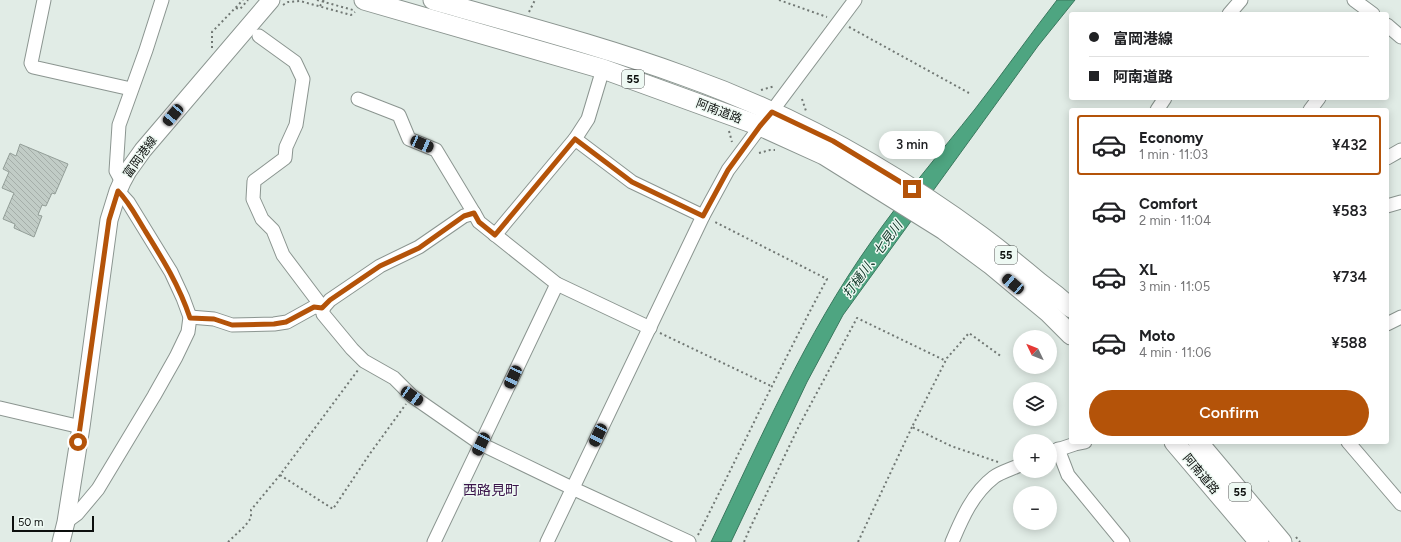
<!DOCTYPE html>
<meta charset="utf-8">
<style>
:root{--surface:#fff;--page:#f2f2f2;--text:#202124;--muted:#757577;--line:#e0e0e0;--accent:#b45309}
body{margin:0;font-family:Figtree,"Noto Sans JP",sans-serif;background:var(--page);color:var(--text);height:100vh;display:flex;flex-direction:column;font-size:15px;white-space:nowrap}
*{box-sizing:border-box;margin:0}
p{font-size:13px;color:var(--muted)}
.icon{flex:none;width:22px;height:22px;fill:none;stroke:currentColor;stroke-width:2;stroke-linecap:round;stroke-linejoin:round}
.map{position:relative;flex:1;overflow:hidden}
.panel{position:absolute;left:1069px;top:108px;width:320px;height:336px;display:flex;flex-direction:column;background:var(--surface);border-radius:4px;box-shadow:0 2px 10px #0003}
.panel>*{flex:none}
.banner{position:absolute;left:1069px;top:12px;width:320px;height:88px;border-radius:4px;box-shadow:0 2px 10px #0003;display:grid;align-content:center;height:88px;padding:0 20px;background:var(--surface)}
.needle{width:26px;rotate:313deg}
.tools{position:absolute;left:1013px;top:330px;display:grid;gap:8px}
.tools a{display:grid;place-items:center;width:44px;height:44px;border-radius:50%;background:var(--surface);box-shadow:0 2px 10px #0003;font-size:20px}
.scale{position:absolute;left:12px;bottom:10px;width:82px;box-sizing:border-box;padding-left:4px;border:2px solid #0c0f0d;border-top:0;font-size:11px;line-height:14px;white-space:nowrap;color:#0c0f0d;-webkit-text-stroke:3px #eef9f3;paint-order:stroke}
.end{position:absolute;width:18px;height:18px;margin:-9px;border:5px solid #b45309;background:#fff;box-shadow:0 0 0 2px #fff}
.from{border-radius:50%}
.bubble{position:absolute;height:28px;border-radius:14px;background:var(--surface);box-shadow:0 2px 10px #0003;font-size:13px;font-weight:600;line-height:28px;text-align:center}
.car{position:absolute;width:12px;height:24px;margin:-12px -6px;border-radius:5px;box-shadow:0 0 3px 1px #0007;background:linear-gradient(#222 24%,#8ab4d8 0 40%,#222 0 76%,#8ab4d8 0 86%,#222 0)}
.banner b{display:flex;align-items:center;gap:14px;height:38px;font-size:15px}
.banner b+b{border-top:1px solid var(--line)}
.banner i{width:10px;height:10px;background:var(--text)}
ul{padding:7px 0 0;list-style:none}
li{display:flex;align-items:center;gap:12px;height:60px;margin:0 8px 6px;padding:0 12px;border:2px solid transparent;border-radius:4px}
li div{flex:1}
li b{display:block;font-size:15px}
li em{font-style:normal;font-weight:600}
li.on{border-color:var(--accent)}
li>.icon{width:36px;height:36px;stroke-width:1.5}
.primary-button{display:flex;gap:8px;margin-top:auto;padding:8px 20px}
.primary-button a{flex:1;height:46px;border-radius:24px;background:var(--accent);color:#fff;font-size:16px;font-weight:600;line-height:46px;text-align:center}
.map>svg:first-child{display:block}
.water{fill:#4ea581;stroke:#3a785e}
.building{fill:url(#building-back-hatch);stroke:#939e98}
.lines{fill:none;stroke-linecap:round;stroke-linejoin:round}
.minor-casing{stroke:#8b9590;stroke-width:15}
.major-casing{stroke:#8b9590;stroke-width:19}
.highway-casing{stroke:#8b9590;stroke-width:21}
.path{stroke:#717874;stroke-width:2;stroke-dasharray:2 3;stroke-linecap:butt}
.minor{stroke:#fff;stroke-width:13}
.major{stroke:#fff;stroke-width:17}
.highway{stroke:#fff;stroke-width:19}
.route{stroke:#b45309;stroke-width:5}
.labels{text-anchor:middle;stroke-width:3;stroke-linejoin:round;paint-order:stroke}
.shield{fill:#eef9f3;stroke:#505552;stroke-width:1}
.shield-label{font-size:11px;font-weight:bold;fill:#0c0f0d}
.street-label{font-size:12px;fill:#0c0f0d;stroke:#eef9f3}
.water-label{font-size:13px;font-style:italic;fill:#0d3425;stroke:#eef9f3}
.quarter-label{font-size:14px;fill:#3b154b;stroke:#eef9f3}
</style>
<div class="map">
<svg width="1401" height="542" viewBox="0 0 1401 542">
<defs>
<pattern id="building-back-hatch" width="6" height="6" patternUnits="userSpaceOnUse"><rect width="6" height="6" fill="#c1ccc6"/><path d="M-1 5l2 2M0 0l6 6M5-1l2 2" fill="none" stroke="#a5aea9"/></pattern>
</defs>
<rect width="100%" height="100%" fill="#e1ece6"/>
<path class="water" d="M1057 0H1075L1038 46 843 315 807 382 731 542H711C760 440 805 335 871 242 903 196 940 153 975 109 1003 73 1029 36 1057 0Z"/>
<polygon class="building" points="20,144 68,164 55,194 52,193 46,206 42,205 38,215 42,216 34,237 14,228 15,224 3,219 14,193 2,188 9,172 3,169 10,153 16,156"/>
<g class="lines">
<defs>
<g id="minor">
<polyline points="44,0 31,63 33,67 131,89"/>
<polyline points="1354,0 1373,14"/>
<polyline points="1229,14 1241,0"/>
<polyline points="1387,25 1401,37"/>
<polyline points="259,36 295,62 303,79 296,125 286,147 285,158 254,181 253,199 262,219 273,230 283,255 323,308 323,314 352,349 364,361 394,378 412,396 481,444 572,488 689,542"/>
<polyline points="358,99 399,115 409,139 436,150 474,213"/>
<polyline points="1157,110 1165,98"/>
<polyline points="1310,110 1319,98"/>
<polyline points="575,139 632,182 703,216"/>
<polyline points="1387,158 1401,150"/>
<polyline points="122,182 116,171 119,125 146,50 162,0"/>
<polyline points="1387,206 1401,202"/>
<polyline points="495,235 575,139 588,119 603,69"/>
<polyline points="323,308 330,300 380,266 419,247 464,216 474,213 479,222 557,284 650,328"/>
<polyline points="190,317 214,319 232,325 274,324 287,322 314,307 323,308"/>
<polyline points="1387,324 1401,317"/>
<polyline points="0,408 81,427"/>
<polyline points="1348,442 1401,504"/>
<polyline points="1058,449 1068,475 1123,542"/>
<polyline points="1051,452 1075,444 1085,442"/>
<polyline points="66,522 77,514 98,489 154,396 176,357 188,332 190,317 183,298 171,272 128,202 118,191"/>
<polyline points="434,542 557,284"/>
<polyline points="547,542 703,216 728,170 855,0"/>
<path d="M952 542C962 518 973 493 994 477 1001 472 1012 469 1020 465"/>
</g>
<polyline id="major" points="61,542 66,522 81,427 109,220 118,191 122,182 128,171 143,150 271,0"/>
<g id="highway">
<polyline points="364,0 603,69 760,126 824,155 944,230 990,264 1049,313 1071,335"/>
<path d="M433 0C517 24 602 46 684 76 791 114 890 169 981 236 1001 251 1021 267 1040 283 1051 291 1061 299 1071 308"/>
<polyline points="1174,442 1259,542"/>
<polyline points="1198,442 1282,542"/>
</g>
</defs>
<use href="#minor" class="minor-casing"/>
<use href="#major" class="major-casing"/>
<use href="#highway" class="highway-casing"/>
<g class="path">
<polyline points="317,0 353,10"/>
<polyline points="779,0 827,17"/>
<polyline points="283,5 288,2 300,1 351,15 355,12"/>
<polyline points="320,6 324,0"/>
<polyline points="236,8 240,9 248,0"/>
<polyline points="529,12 535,0"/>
<polyline points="849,27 969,93"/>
<polyline points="212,48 212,32 243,0"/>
<polyline points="761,90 775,86"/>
<polyline points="802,99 806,111"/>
<polyline points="729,131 732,142"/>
<polyline points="759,153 770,150 775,150"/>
<polyline points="660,333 771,386"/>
<polyline points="998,462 951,446 912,427 947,358 969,333 1002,357"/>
<polyline points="280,475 333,509 369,455 406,404"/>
<path d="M698 535C741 450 782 363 827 279L713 221"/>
<polyline points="1296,537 1300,542"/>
<polyline points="228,542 245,526 251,518 251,510 280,475 358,370"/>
<polyline points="744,542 751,526 799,426 857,318 946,361"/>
<polyline points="858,542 912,427"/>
</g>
<use href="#minor" class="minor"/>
<use href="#major" class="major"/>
<use href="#highway" class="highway"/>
</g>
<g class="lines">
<path class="route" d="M78 442 109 220 118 191C129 202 136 216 144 229 162 258 179 285 190 318L214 319 232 325 274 324 286 322 314 307 322 308 330 300 380 266 419 248 464 216 474 213 479 222 495 235 575 139 632 182 703 216 728 170 760 126 772 112 833 141 912 189"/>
</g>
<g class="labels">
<g class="shield">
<rect x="622" y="70" width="22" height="18" rx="3"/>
<rect x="995" y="246" width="22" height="18" rx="3"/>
<rect x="1229" y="483" width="22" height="18" rx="3"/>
</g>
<g class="shield-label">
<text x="633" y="83">55</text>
<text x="1006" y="259">55</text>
<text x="1240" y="496">55</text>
</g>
<g class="street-label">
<text transform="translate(719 111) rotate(21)" y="4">阿南道路</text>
<text transform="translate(140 157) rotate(-54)" y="4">富岡港線</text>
<text transform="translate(1201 474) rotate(50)" y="4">阿南道路</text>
</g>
<g class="water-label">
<text transform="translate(872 259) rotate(-54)" y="5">打樋川、七見川</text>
</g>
<g class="quarter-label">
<text x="491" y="495">西路見町</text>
</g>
</g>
</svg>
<div class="tools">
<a><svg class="needle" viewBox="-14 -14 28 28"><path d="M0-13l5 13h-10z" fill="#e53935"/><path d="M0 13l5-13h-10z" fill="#757577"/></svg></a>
<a><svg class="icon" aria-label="layers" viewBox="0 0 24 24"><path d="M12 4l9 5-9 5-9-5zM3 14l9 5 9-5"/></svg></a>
<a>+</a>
<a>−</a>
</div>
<div class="scale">50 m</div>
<i class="end from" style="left:78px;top:442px"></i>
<i class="end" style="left:912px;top:189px"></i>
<div class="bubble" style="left:879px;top:131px;width:66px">3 min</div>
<i class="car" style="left:173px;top:115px;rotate:220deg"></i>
<i class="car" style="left:422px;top:144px;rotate:113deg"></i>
<i class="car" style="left:1013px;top:284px;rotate:310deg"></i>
<i class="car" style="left:513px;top:377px;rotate:205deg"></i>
<i class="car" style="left:412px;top:396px;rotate:125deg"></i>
<i class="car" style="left:598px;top:435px;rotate:206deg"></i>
<i class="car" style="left:481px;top:444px;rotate:206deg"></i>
<div class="banner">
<b><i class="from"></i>富岡港線</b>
<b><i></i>阿南道路</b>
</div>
<section class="panel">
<ul>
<li class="on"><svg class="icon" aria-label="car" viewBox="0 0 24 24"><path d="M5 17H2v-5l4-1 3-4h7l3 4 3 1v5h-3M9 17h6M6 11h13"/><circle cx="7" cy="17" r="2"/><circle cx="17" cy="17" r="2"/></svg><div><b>Economy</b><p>1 min · 11:03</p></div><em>¥432</em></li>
<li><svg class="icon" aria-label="car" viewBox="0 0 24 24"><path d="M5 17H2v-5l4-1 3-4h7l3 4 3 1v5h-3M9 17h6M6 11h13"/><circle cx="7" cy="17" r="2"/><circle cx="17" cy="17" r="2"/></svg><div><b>Comfort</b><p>2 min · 11:04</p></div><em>¥583</em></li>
<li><svg class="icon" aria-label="car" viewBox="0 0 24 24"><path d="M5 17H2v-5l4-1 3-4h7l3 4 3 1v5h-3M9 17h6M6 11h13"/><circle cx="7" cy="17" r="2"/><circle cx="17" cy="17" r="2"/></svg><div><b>XL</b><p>3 min · 11:05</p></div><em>¥734</em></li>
<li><svg class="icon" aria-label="car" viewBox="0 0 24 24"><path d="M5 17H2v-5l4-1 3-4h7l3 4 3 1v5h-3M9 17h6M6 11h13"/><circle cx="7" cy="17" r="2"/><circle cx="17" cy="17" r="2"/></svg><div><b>Moto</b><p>4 min · 11:06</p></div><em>¥588</em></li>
</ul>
<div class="primary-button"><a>Confirm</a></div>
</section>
</div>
